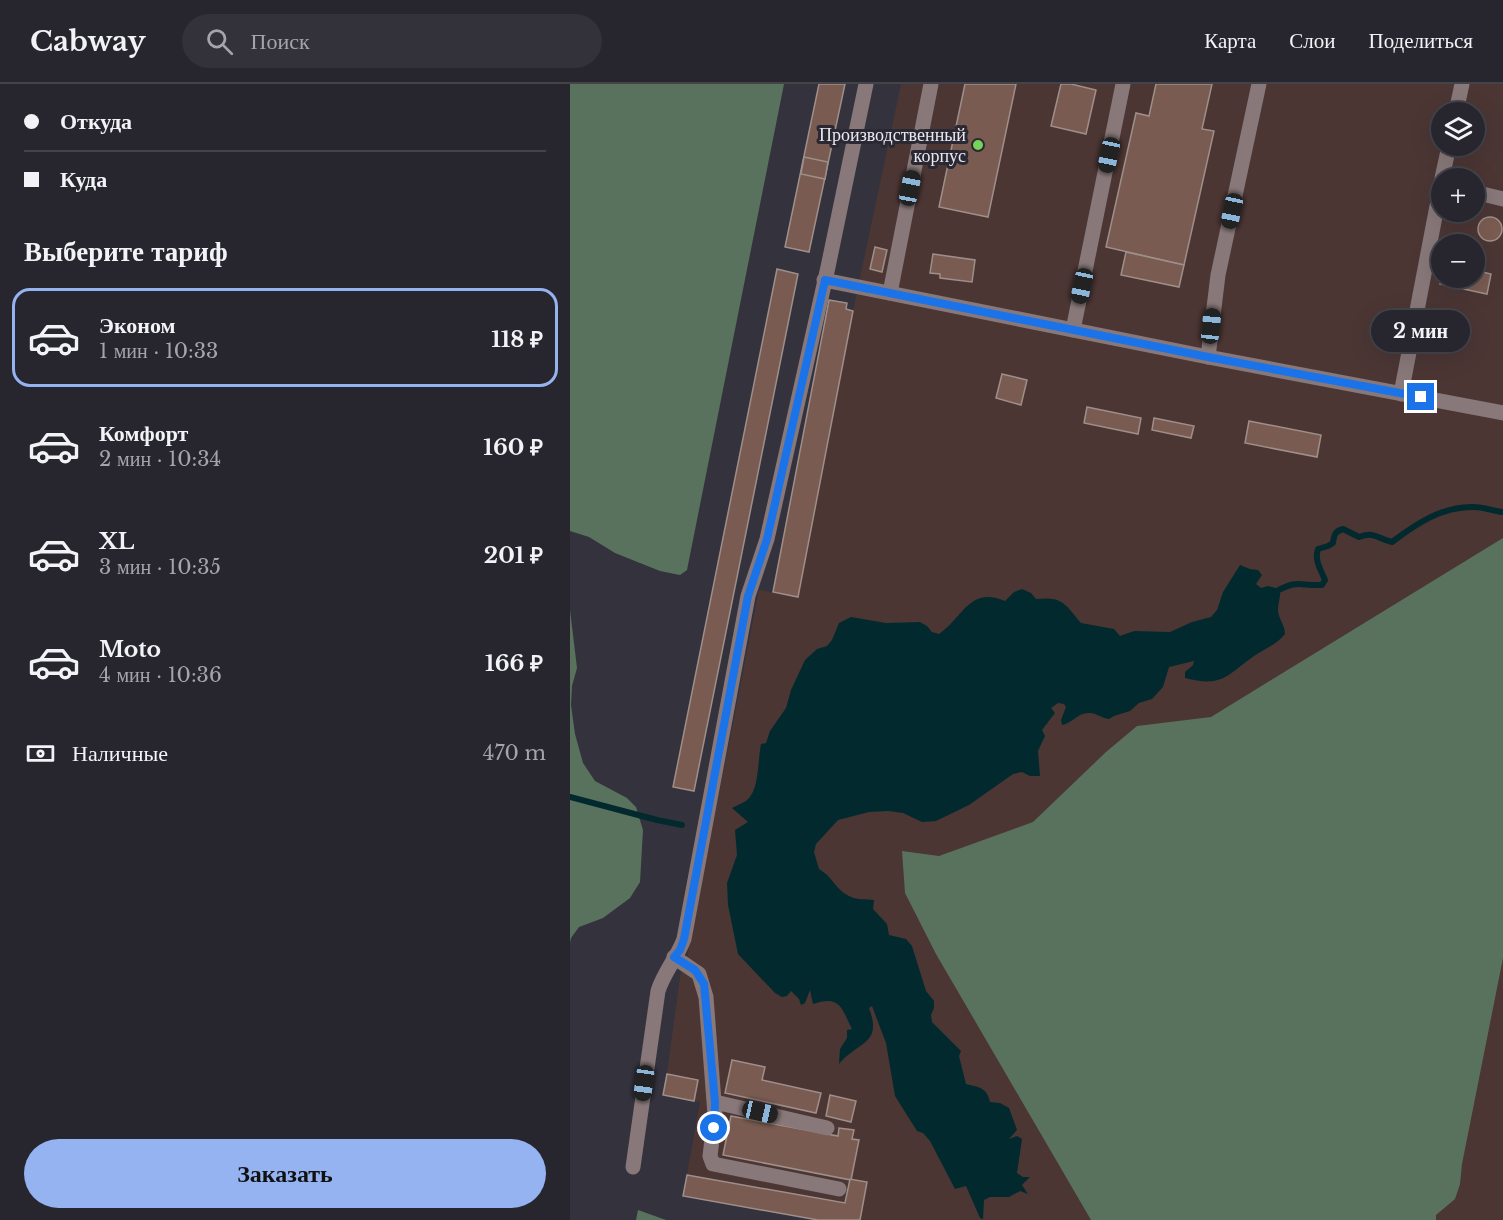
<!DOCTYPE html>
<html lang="ru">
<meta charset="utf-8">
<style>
:root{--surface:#27262e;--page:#33323a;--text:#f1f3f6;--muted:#a4a5aa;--line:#43434a;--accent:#95b2f1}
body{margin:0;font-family:"Libre Baskerville",serif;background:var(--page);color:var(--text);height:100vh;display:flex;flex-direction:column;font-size:22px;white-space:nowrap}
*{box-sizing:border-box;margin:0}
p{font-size:20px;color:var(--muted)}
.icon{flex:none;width:33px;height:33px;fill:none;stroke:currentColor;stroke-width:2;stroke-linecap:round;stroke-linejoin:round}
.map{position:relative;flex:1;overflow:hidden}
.side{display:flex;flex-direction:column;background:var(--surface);width:570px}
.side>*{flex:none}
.banner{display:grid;align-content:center;height:132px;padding:0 24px;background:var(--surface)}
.buttons{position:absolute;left:861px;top:18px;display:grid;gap:12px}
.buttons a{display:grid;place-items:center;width:54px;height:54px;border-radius:50%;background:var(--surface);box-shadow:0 6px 24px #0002,0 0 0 2px var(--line);font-size:30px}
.end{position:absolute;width:27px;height:27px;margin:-14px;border:8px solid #1a73e8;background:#fff;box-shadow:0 0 0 3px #fff}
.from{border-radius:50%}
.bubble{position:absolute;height:42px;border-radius:21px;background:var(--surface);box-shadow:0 6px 24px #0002,0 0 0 2px var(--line);font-size:20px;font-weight:700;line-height:42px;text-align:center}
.car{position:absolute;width:18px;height:36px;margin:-18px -9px;border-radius:8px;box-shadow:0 0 4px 2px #0007;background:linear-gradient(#222 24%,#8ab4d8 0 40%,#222 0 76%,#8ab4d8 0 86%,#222 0)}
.banner b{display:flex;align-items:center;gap:21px;height:57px;font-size:22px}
.banner b+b{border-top:2px solid var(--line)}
.banner i{width:15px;height:15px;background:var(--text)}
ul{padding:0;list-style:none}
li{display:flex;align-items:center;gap:18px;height:99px;margin:0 12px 9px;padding:0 12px;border:3px solid transparent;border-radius:18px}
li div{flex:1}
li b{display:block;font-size:22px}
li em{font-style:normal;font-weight:700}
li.on{border-color:var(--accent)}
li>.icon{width:54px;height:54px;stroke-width:1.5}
h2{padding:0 24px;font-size:27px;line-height:72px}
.pay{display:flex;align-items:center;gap:15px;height:66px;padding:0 24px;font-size:22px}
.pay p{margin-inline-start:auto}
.primary-button{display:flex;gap:12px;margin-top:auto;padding:12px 24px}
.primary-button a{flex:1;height:69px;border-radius:36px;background:var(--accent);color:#111;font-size:24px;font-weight:700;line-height:69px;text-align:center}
header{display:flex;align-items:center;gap:36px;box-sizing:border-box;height:84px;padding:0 30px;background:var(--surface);border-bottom:2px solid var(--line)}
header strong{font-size:28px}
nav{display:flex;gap:33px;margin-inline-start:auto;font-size:21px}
.search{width:420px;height:54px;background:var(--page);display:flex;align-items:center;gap:15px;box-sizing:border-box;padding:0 21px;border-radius:33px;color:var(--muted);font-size:22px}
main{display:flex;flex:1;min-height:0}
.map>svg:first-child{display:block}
.industrial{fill:#4b3634;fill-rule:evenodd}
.forest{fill:#59725e}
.water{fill:#022a2e}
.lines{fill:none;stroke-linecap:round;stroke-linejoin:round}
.stream{stroke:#022a2e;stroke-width:6}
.building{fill:#795b51;stroke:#9e8f8a;stroke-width:1.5}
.minor{stroke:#887879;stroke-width:15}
.route{stroke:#1a73e8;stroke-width:8}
.poi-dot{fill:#77d259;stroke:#2a2833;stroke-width:2}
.labels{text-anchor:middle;stroke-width:6;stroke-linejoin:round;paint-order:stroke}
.poi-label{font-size:18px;fill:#eae8ef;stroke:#2a2833;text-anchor:end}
</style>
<header>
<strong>Cabway</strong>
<div class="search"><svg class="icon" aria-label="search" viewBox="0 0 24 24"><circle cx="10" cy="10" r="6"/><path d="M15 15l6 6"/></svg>Поиск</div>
<nav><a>Карта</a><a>Слои</a><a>Поделиться</a></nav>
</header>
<main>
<section class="side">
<div class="banner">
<b><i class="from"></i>Откуда</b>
<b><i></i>Куда</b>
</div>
<h2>Выберите тариф</h2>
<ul>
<li class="on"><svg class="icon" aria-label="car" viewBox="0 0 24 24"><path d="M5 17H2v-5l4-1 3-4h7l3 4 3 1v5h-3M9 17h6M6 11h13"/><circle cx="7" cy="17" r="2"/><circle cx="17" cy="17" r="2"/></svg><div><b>Эконом</b><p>1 мин · 10:33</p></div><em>118 ₽</em></li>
<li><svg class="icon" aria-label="car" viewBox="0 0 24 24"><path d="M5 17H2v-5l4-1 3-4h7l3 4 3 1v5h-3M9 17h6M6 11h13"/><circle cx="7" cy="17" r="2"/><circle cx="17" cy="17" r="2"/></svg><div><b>Комфорт</b><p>2 мин · 10:34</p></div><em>160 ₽</em></li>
<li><svg class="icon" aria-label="car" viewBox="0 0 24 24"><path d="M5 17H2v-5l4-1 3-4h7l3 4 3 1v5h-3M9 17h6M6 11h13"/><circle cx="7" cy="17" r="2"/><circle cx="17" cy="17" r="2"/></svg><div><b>XL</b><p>3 мин · 10:35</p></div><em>201 ₽</em></li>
<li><svg class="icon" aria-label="car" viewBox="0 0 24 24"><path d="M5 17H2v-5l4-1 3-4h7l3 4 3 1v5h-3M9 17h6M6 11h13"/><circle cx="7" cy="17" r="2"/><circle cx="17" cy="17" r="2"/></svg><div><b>Moto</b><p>4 мин · 10:36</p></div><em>166 ₽</em></li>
</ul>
<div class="pay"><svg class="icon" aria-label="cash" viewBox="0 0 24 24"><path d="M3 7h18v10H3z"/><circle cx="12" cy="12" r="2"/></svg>Наличные<p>470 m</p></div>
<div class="primary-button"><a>Заказать</a></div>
</section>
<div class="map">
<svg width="933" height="1136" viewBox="0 0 933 1136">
<rect width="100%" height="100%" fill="#34323d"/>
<path class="industrial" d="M331 0H933V1136H248L113 1112 130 1018 94 1011 111 886 116 879 189 506 228 513 283 227ZM872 28H904V62H872ZM872 94H904V128H872ZM872 160H904V194H872Z"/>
<g class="forest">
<polygon points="0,0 214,0 117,486 110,491 90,487 45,469 19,453 0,447"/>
<polygon points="933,454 933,874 892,1080 890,1100 885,1115 866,1131 866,1136 521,1136 366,870 335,809 332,767 369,772 463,738 536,668 567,642 641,633"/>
<polygon points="0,526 7,584 2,602 1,621 5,650 13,679 25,697 57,714 66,723 73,746 70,798 60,814 33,834 9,843 1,854 0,859"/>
<polygon points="68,1126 96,1136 66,1136"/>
</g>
<path class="water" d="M670 481 680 485 688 486 692 491 686 500 691 504 698 502 710 505C711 513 708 518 708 526 708 534 715 541 715 550 706 561 696 564 684 572 657 591 653 604 615 594V588L623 581 624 577 599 583 593 603 582 615 569 619 560 627 544 632 539 635C532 634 526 629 520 629 508 628 503 639 492 641L491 636 496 623 494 620 488 619 481 624 485 629 472 646 475 652 468 667 470 692H460L452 688 443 690 399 721 366 737 352 738 333 729 318 727 299 728 268 736 246 760 244 768 249 785C262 792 266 806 279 812 286 816 296 815 304 816L303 825 317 840 319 851 336 855 342 862 356 907 364 917V924L361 931 362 938 391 967 389 972 396 1000C408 1003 417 1003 420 1018L430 1019 439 1024 447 1046 439 1055 447 1052 452 1055 447 1089 453 1093H460L452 1101 458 1110 450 1107 439 1113H420L414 1116 413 1135 410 1134 396 1102 385 1105 360 1057 353 1049 347 1047 325 1012 316 959 302 922 299 924C313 961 288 957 269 980L270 965 277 954V946L282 945C272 926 271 910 243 920L240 906 235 919 231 921 229 915 221 907 217 912 212 913 205 909 168 870 158 821 157 799 167 771 165 746 178 738 162 724C167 721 175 719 179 714 189 704 188 674 191 660L196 659 200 647 216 624 221 606 235 576 247 565 257 562 262 556 269 539 281 533 316 539 350 538 357 542 362 548 369 550C393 534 399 502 435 517L444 508 452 505 461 509 466 515C493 512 495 520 511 539L544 545 550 552 564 547 600 548 622 538 641 533 647 526 653 508Z"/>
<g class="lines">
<g class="stream">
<path d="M705 508C728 495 729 502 752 501L755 496C751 486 744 476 748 465L758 462 763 459C764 451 765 447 773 445L789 453C806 447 807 455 822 458 846 440 872 422 904 423 914 423 923 427 933 428"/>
<polyline points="0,713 87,736 112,741"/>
</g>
</g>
<g class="building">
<polygon points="249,0 275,0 239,168 215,163"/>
<polygon points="395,0 446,0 418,133 369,123"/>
<polygon points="491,0 501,0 526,6 516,50 481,42"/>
<polygon points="586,0 642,0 632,45 644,47 614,181 536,163 566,29 579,32"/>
<polygon points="234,73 258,78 255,95 231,90"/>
<circle cx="920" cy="145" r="12"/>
<polygon points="305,163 317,166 312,188 300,185"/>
<polygon points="556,168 614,181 609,203 551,191"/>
<polygon points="363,170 405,176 402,198 370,194 370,190 360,189"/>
<polygon points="207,185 228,190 124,707 103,703"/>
<polygon points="904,186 921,190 917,210 870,200 872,194 904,194"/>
<polygon points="259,216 277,219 276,225 283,227 228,513 203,508"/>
<polygon points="432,290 457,296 451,321 426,314"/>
<polygon points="517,323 571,334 568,350 514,339"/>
<polygon points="584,334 624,342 621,354 582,346"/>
<polygon points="679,337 751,351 747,373 675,359"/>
<polygon points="162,976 195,983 192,996 251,1009 246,1029 155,1009"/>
<polygon points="97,990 128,996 124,1017 93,1011"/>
<polygon points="260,1011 286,1017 281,1038 256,1032"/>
<polygon points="161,1032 268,1052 269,1044 284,1046 282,1055 289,1056 281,1096 153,1071"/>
<polygon points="117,1091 275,1119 280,1095 297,1098 290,1136 248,1136 113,1112"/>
</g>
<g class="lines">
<g class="minor">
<polyline points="886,28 892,0"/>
<polyline points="872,94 879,62"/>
<polyline points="904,108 933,115"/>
<polyline points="254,196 638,273 933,329"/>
<polyline points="320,209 361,0"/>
<polyline points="503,246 553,0"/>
<polyline points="638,273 648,191 689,0"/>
<polyline points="831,310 872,96"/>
<polyline points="104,873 129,890 136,913 145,1031 140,1072 143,1080 269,1105"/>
<polyline points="145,1018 257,1044"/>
<path d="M63 1083 88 907C94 888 107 874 114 855L178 512 197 455 258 183 296 0"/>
</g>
</g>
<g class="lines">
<polyline class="route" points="144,1044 145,1018 134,900 125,886 104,873 110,866 114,855 178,512 197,455 255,196 638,273 851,313"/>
</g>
<circle class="poi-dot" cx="408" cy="61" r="6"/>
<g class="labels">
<g class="poi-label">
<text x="396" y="57">Производственный<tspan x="396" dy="21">корпус</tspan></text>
</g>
</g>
</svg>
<div class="buttons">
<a><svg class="icon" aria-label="layers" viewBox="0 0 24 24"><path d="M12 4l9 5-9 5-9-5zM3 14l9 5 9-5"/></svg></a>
<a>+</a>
<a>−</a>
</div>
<i class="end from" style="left:144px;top:1044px"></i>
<i class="end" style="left:851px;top:313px"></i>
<div class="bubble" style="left:801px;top:226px;width:99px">2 мин</div>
<i class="car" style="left:539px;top:71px;rotate:192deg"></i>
<i class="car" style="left:340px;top:104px;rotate:11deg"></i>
<i class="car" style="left:662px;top:127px;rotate:192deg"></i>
<i class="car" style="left:512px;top:202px;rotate:192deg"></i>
<i class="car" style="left:641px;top:242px;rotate:6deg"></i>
<i class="car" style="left:74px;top:999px;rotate:188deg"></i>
<i class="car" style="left:190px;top:1028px;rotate:103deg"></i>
</div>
</main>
